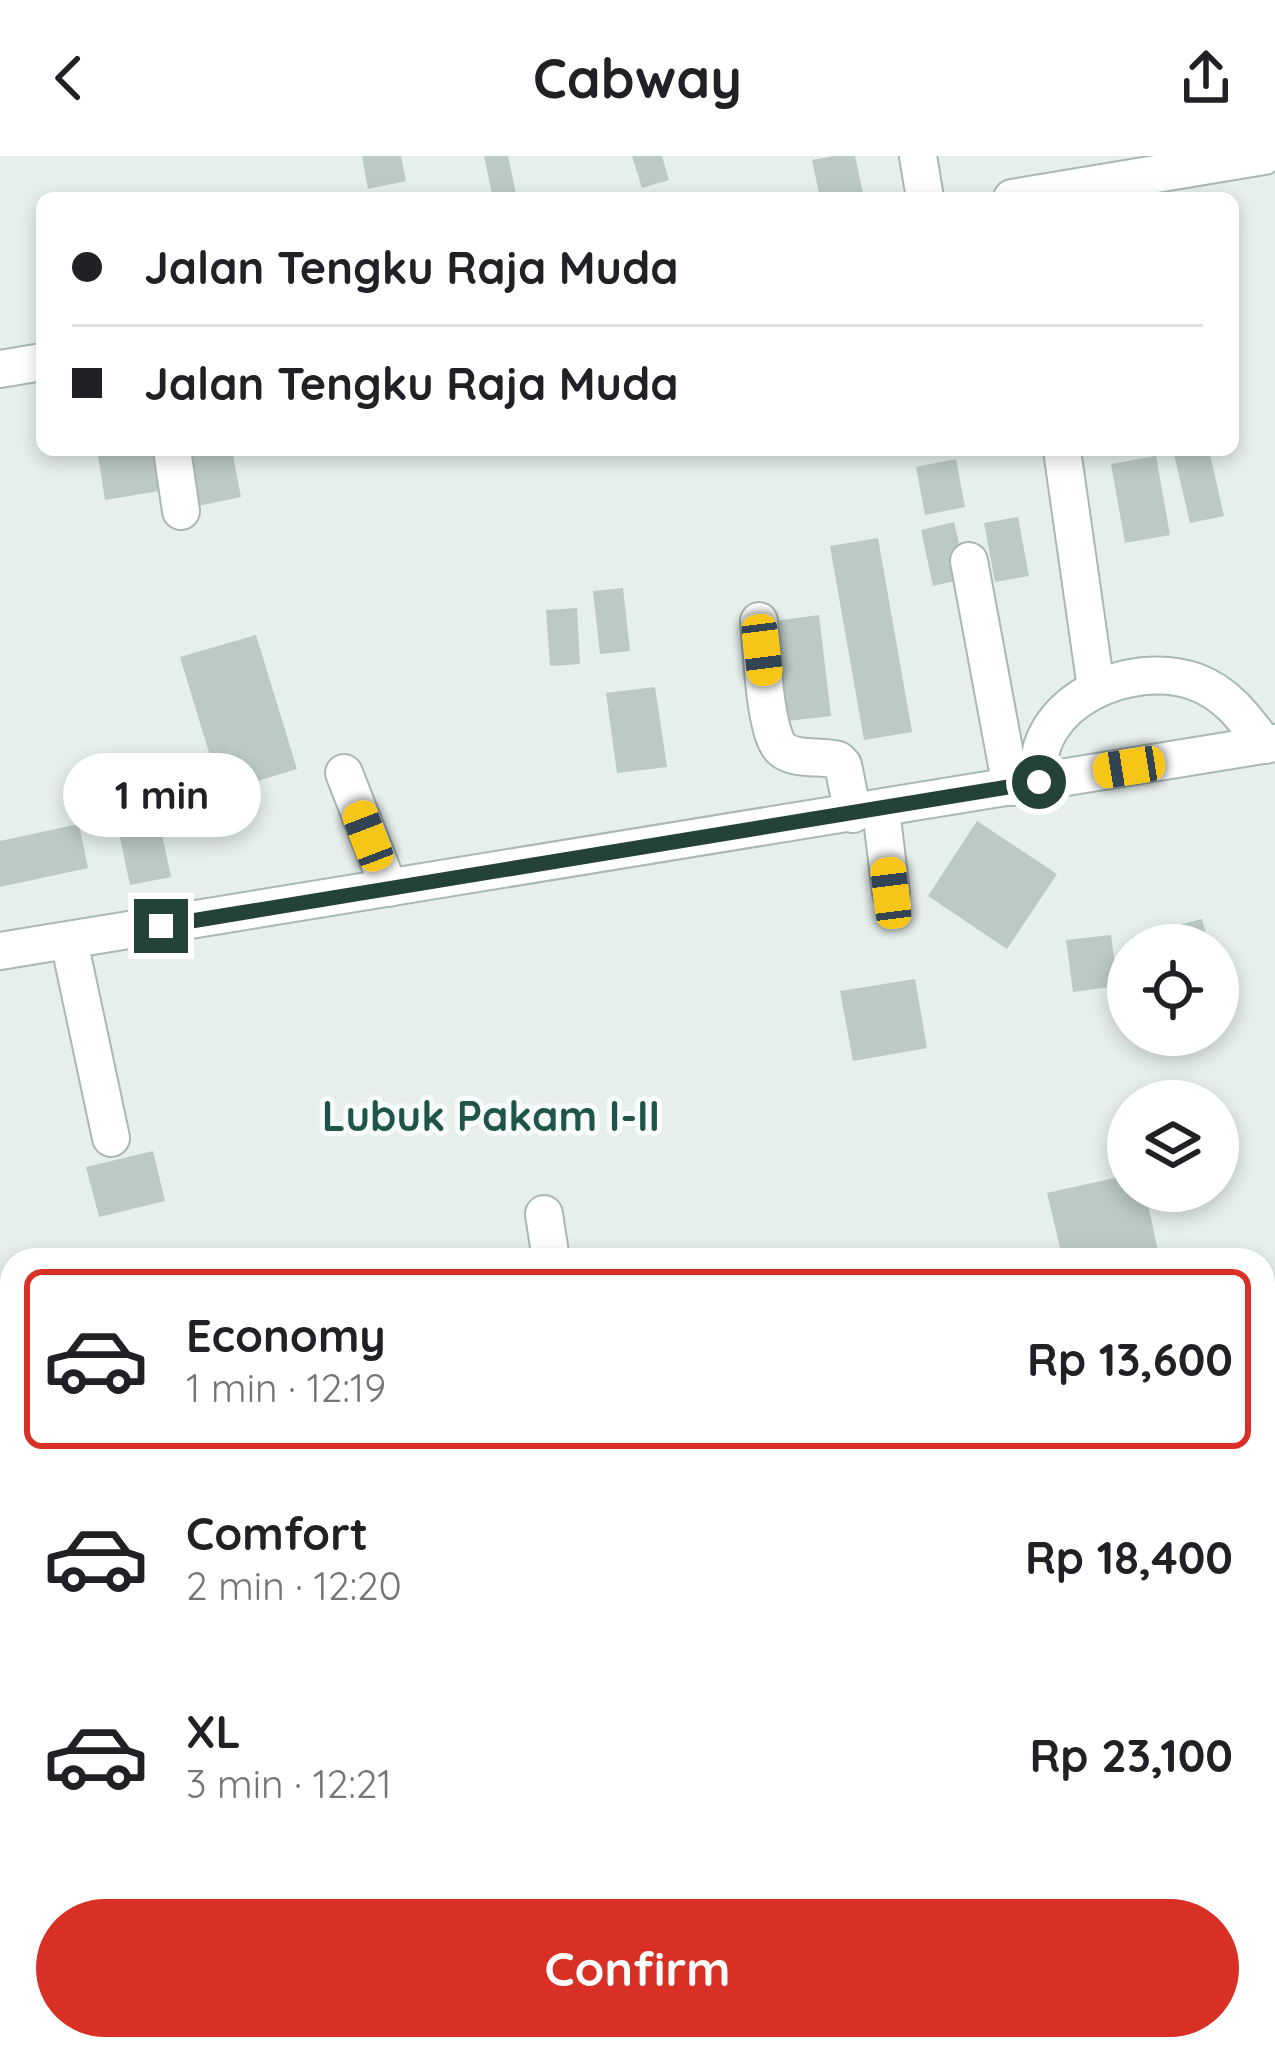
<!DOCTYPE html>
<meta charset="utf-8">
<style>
:root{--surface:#fff;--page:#f2f2f2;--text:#202124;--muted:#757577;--line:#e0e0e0;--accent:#d93025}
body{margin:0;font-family:Quicksand,sans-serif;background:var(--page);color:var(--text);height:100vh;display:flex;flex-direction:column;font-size:45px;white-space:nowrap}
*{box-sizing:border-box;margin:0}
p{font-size:39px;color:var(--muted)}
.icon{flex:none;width:66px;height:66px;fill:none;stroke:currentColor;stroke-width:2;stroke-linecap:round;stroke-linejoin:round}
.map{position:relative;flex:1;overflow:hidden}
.side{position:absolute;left:0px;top:1092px;width:1275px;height:813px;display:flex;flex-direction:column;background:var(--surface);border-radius:36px 36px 0 0;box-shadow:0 6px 18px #0003}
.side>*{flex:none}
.banner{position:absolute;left:36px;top:36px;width:1203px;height:264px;border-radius:18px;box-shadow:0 6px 18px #0003;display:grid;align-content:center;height:264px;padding:0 36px;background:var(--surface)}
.tools{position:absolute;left:1107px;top:768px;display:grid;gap:24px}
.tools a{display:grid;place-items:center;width:132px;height:132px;border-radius:50%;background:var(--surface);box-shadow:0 6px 18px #0003;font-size:60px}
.end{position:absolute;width:54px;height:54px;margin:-27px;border:15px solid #24423a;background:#fff;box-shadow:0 0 0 6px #fff}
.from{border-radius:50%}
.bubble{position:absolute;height:84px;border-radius:42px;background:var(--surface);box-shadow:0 6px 18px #0003;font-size:39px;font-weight:700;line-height:84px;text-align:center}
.car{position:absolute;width:36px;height:72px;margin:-36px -18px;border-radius:15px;box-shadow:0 0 9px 3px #0007;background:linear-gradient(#f5c518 24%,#345 0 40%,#f5c518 0 76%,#345 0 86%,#f5c518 0)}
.banner b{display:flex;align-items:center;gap:42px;height:114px;font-size:45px}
.banner b+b{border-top:3px solid var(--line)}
.banner i{width:30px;height:30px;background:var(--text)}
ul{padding:21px 0 0;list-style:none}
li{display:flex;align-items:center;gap:36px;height:180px;margin:0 24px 18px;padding:0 12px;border:6px solid transparent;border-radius:18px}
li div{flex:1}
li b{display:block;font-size:45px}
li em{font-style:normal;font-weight:700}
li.selected{border-color:var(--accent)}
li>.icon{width:108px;height:108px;stroke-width:1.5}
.action{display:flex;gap:24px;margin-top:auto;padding:24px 36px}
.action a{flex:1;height:138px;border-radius:72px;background:var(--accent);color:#fff;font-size:48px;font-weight:700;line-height:138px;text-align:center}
header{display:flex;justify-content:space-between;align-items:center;height:156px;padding:0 36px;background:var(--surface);font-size:54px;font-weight:700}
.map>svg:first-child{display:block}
.building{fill:#bbcac4}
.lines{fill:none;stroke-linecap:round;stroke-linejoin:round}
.minor-casing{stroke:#a8b8b2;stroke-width:40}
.major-casing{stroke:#c2cac8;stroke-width:40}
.minor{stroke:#fff;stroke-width:36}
.major{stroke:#6aa596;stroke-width:36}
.route{stroke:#24423a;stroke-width:15}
.labels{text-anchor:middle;stroke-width:10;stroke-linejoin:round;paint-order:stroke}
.district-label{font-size:42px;font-weight:bold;fill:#1f5548;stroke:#f7fbf9}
</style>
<header><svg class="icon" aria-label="back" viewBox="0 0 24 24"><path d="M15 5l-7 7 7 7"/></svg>Cabway<svg class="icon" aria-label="share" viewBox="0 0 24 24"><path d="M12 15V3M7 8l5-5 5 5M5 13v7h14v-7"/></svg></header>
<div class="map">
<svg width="1275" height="1904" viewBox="0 0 1275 1904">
<rect width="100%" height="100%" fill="#e6efeb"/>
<g class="building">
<polygon points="362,0 401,0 406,25 368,33"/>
<polygon points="484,0 508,0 517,42 493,42"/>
<polygon points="632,0 662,0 669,24 642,32"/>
<polygon points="834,0 855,0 864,42 820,42 812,4"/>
<polygon points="97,294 153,294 159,335 105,344"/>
<polygon points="187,294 232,294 241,341 198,350"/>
<polygon points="1173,294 1209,294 1224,360 1190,367"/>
<polygon points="1156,300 1170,379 1125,387 1111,308"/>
<polygon points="956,303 965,351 925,359 916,311"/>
<polygon points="1018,361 1029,420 995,426 984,367"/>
<polygon points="954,366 967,422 933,430 921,374"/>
<polygon points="878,382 912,576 864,584 830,390"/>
<polygon points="623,432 630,495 600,498 593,435"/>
<polygon points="577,452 580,508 550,510 546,454"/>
<polygon points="819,459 831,560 779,566 767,466"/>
<polygon points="256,479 297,613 221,636 180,501"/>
<polygon points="655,531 667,611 617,617 606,537"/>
<polygon points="148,612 171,721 130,729 107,620"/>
<polygon points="977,665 1057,718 1007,793 928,740"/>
<polygon points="79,668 88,712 0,731 0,685"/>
<polygon points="1202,763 1209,789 1135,789 1132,781"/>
<polygon points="1111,779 1118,830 1073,836 1066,784"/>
<polygon points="915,823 927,892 853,905 840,835"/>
<polygon points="153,995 165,1045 99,1061 86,1011"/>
<polygon points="1128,1019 1128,1035 1145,1035 1160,1104 1063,1104 1047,1037"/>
</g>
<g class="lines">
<defs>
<g id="minor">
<polyline points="918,0 925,42"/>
<polyline points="1012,42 1264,0"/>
<polyline points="0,213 42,206"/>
<polyline points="172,294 181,355"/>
<polyline points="1062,294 1096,532"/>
<polyline points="969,405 1011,631"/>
<path d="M759 465C762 490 764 582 783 594 797 605 821 599 838 604L843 609 853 658"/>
<polyline points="344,617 389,732"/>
<path d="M1039 626C1029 546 1131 502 1196 526 1228 538 1245 563 1265 589"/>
<polyline points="881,654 891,737"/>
<polyline points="69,785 111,982"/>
<polyline points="0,795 1275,587"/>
<polyline points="544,1058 551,1104"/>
<polyline points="1265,1176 1275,1225"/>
<polyline points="0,1475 12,1473"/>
<polyline points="0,1793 12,1790"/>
<polyline points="1240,1895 1242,1904"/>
</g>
<g id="major">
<polyline points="1263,1176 1275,1174"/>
<polyline points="0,1383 12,1381"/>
</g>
</defs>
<use href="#minor" class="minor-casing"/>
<use href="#major" class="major-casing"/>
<use href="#minor" class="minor"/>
<use href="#major" class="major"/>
</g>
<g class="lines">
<polyline class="route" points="161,770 1039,626"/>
</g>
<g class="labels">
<g class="district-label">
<text x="491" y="975">Lubuk Pakam I-II</text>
</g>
</g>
</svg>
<div class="tools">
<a><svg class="icon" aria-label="locate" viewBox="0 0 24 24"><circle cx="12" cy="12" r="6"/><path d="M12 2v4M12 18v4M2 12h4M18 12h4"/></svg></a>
<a><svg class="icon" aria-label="layers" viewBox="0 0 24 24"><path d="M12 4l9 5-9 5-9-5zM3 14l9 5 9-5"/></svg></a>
</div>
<i class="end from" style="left:1039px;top:626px"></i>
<i class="end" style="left:161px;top:770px"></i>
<div class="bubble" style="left:63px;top:597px;width:198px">1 min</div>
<i class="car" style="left:762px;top:494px;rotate:173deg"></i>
<i class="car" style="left:1129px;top:611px;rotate:261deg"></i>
<i class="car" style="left:368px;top:680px;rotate:339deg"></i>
<i class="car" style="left:891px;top:737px;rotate:353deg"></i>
<div class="banner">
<b><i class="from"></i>Jalan Tengku Raja Muda</b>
<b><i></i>Jalan Tengku Raja Muda</b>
</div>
<section class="side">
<ul>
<li class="selected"><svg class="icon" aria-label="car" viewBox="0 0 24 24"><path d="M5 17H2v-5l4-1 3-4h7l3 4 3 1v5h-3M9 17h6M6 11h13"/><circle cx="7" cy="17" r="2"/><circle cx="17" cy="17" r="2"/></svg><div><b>Economy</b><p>1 min · 12:19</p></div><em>Rp 13,600</em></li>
<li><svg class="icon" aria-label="car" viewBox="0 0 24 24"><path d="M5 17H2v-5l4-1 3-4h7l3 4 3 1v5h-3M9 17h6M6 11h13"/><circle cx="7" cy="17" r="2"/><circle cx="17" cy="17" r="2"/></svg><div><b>Comfort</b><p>2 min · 12:20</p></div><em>Rp 18,400</em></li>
<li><svg class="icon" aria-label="car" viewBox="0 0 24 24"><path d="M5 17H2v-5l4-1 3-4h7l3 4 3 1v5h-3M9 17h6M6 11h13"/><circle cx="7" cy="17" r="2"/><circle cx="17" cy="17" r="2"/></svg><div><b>XL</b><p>3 min · 12:21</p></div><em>Rp 23,100</em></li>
</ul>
<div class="action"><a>Confirm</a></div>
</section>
</div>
